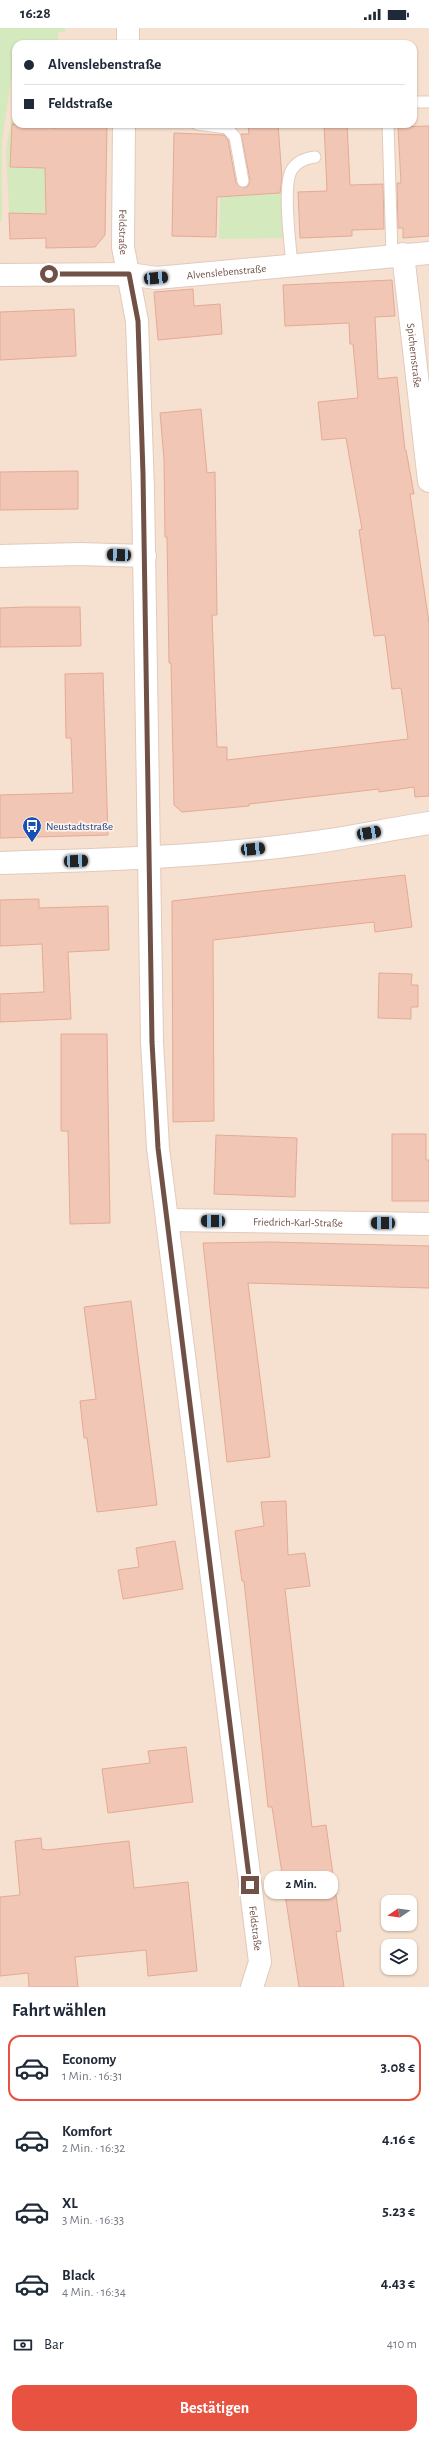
<!DOCTYPE html>
<html lang="de">
<meta charset="utf-8">
<style>
:root{--surface:#fff;--page:#f2f2f3;--text:#1f2937;--muted:#747a83;--line:#e0e1e3;--accent:#e85241}
body{margin:0;font-family:"Alegreya Sans",sans-serif;background:var(--page);color:var(--text);height:100vh;display:flex;flex-direction:column;font-size:15px;white-space:nowrap}
*{box-sizing:border-box;margin:0}
p{font-size:13px;color:var(--muted)}
.icon{flex:none;width:22px;height:22px;fill:none;stroke:currentColor;stroke-width:2;stroke-linecap:round;stroke-linejoin:round}
.map{position:relative;height:1959px;overflow:hidden}
.panel{display:flex;flex-direction:column;background:var(--surface);flex:1}
.panel>*{flex:none}
.top-card{position:absolute;left:12px;top:12px;width:405px;height:88px;border-radius:12px;box-shadow:0 1px 3px #0004;display:grid;align-content:center;height:88px;padding:0 12px;background:var(--surface)}
.needle{width:26px;rotate:257deg}
.fabs{position:absolute;left:381px;top:1867px;display:grid;gap:8px}
.fabs a{display:grid;place-items:center;width:36px;height:36px;border-radius:8px;background:var(--surface);box-shadow:0 1px 3px #0004;font-size:20px}
.end{position:absolute;width:18px;height:18px;margin:-9px;border:5px solid #715146;background:#fff;box-shadow:0 0 0 2px #fff}
.from{border-radius:50%}
.bubble{position:absolute;height:28px;border-radius:12px;background:var(--surface);box-shadow:0 1px 3px #0004;font-size:13px;font-weight:700;line-height:28px;text-align:center}
.car{position:absolute;width:12px;height:24px;margin:-12px -6px;border-radius:5px;box-shadow:0 0 3px 1px #0007;background:linear-gradient(#222 24%,#8ab4d8 0 40%,#222 0 76%,#8ab4d8 0 86%,#222 0)}
.top-card b{display:flex;align-items:center;gap:14px;height:38px;font-size:15px}
.top-card b+b{border-top:1px solid var(--line)}
.top-card i{width:10px;height:10px;background:var(--text)}
ul{padding:0;list-style:none}
li{display:flex;align-items:center;gap:12px;height:66px;margin:0 8px 6px;padding:0 4px;border:2px solid transparent;border-radius:12px}
li div{flex:1}
li b{display:block;font-size:15px}
li em{font-style:normal;font-weight:700}
li.on{border-color:var(--accent)}
li>.icon{width:36px;height:36px;stroke-width:1.5}
h2{padding:0 12px;font-size:18px;line-height:48px}
.pay{display:flex;align-items:center;gap:10px;height:44px;padding:0 12px;font-size:15px}
.pay p{margin-inline-start:auto}
.button{display:flex;gap:8px;margin-top:auto;padding:8px 12px}
.button a{flex:1;height:46px;border-radius:12px;background:var(--accent);color:#fff;font-size:16px;font-weight:700;line-height:46px;text-align:center}
.status{display:flex;justify-content:space-between;align-items:center;height:28px;padding:0 20px;background:var(--surface);direction:ltr}
.status svg{height:11px;fill:currentColor}
.map>svg:first-child{display:block}
.residential{fill:#f6e0cf;fill-rule:evenodd}
.green{fill:#d4e9bd}
.building{fill:#f1c6b5;stroke:#e4aa96}
.lines{fill:none;stroke-linecap:round;stroke-linejoin:round}
.service-casing{stroke:#e2cabd;stroke-width:13}
.minor-casing{stroke:#e2cabd;stroke-width:24}
.service{stroke:#fff;stroke-width:11}
.minor{stroke:#fff;stroke-width:22}
.route{stroke:#715146;stroke-width:5}
.labels{text-anchor:middle;stroke-width:3.5;stroke-linejoin:round;paint-order:stroke}
.street-label{font-size:11px;fill:#715146;stroke:#fff1e4}
.transit-label{font-size:11px;fill:#164399;stroke:#fff1e4;text-anchor:start}
</style>
<div class="status"><b>16:28</b><svg viewBox="0 0 49 12"><path d="M0 12V9h3v3zM5 12V6h3v6zM10 12V3h3v9zM15 12V0h3v12zM26 1h20v11H26zM47 4h2v5h-2z"/></svg></div>
<div class="map">
<svg width="429" height="1959" viewBox="0 0 429 1959">
<rect width="100%" height="100%" fill="#fcedde"/>
<path class="residential" d="M0 0H429V1959H0ZM16 16H413V96H16ZM388 1874H410V1896H388ZM388 1918H410V1940H388Z"/>
<g class="green">
<polygon points="0,0 66,0 65,4 58,4 58,16 24,16 25,12 19,12 16,16 2,114 2,193 0,193"/>
<polygon points="16,65 16,96 56,96 57,179 46,179 46,185 9,185 6,123"/>
<polygon points="283,165 284,210 219,211 220,169"/>
</g>
<g class="building">
<polygon points="12,96 56,100 56,96 107,96 105,207 95,219 46,220 46,210 10,211 9,185 46,186 45,140 10,139"/>
<polygon points="248,96 278,96 282,150 280,165 217,169 216,209 172,208 174,105 224,107 228,112 236,155 244,160 248,158 250,152 241,106 249,106"/>
<polygon points="324,96 347,96 350,157 383,156 384,201 352,202 352,208 300,210 298,164 327,163"/>
<polygon points="429,98 429,208 403,210 403,200 398,200 397,155 401,155 398,99"/>
<polygon points="392,252 395,288 375,289 378,351 397,349 405,422 406,422 414,466 410,466 429,595 429,768 415,769 414,759 379,764 379,761 249,776 249,778 182,784 174,777 171,635 169,635 167,509 165,509 164,431 160,385 201,381 207,445 215,444 217,587 212,587 217,719 227,719 227,732 408,711 401,660 392,661 385,607 374,608 359,502 362,501 346,410 322,412 318,374 358,370 353,316 350,316 349,295 285,298 283,257"/>
<polygon points="193,261 194,278 220,276 222,306 158,312 154,264"/>
<polygon points="74,281 76,328 0,332 0,284"/>
<polygon points="78,443 78,481 0,482 0,444"/>
<polygon points="26,579 80,579 81,618 0,619 0,580"/>
<polygon points="103,645 108,807 0,810 0,767 73,765 71,710 66,710 65,646"/>
<polygon points="405,847 412,899 375,904 374,894 213,912 214,1093 173,1094 172,873"/>
<polygon points="39,871 39,880 108,878 109,922 68,924 71,991 0,994 0,966 44,964 42,916 0,918 0,872"/>
<polygon points="379,945 412,946 411,957 418,957 418,979 411,979 411,991 378,990"/>
<polygon points="61,1006 107,1006 110,1195 70,1196 68,1103 61,1103"/>
<polygon points="392,1106 426,1106 426,1132 429,1132 429,1173 392,1173"/>
<polygon points="216,1107 297,1110 295,1169 214,1166"/>
<polygon points="270,1214 429,1218 429,1260 248,1255 270,1429 227,1434 203,1215"/>
<polygon points="131,1273 157,1477 97,1484 87,1410 84,1410 80,1373 96,1371 84,1279"/>
<polygon points="286,1473 288,1527 305,1525 310,1558 285,1561 312,1799 326,1797 341,1903 336,1904 344,1959 299,1959 272,1779 268,1779 244,1553 242,1553 235,1503 264,1498 261,1474"/>
<polygon points="175,1513 183,1561 123,1571 118,1542 139,1539 136,1520"/>
<polygon points="186,1719 193,1774 108,1785 102,1741 150,1735 148,1723"/>
<polygon points="41,1810 42,1821 47,1822 129,1813 134,1860 188,1854 197,1943 148,1948 146,1922 75,1929 78,1959 29,1959 28,1945 0,1948 0,1869 20,1867 15,1813"/>
</g>
<g class="lines">
<defs>
<g id="service">
<polyline points="413,74 429,74"/>
<polyline points="197,96 227,100 235,109 243,153"/>
<polyline points="388,96 392,227"/>
<path d="M292 236C290 217 283 159 291 143 296 134 306 130 315 129"/>
</g>
<g id="minor">
<polyline points="128,16 128,0"/>
<path id="s1" d="M124 96 123 219 137 293 143 461 152 1014 158 1120 260 1934 252 1959"/>
<path id="s2" d="M403 226 429 453"/>
<path id="s3" d="M0 247 129 246 156 250 429 225"/>
<polyline points="0,528 80,526 145,528"/>
<path d="M0 835C103 832 207 829 309 815 349 810 389 801 429 795"/>
<path id="s4" d="M167 1192 429 1196"/>
</g>
</defs>
<use href="#service" class="service-casing"/>
<use href="#minor" class="minor-casing"/>
<use href="#service" class="service"/>
<use href="#minor" class="minor"/>
</g>
<g class="lines">
<polyline class="route" points="49,246 129,246 138,293 143,446 152,1014 158,1120 250,1857"/>
</g>
<defs>
<symbol id="bus-pin" viewBox="-11 -11 22 30"><path d="M0 17L-7.5 6A9.5 9.5 0 1 1 7.5 6Z" fill="#1a4fb4" stroke="#fff1e4"/><path d="M-5-6H5V4H4V6H2V4H-2V6H-4V4H-5ZM-3.5-4V0h7V-4ZM-3.5 1.2v1.5H-2V1.2ZM2 1.2v1.5H3.5V1.2Z" fill="#fff"/></symbol>
</defs>
<g fill-rule="evenodd">
<use href="#bus-pin" x="21" y="787" width="22" height="30"/>
</g>
<g class="labels">
<g class="street-label">
<text dy="4" stroke="none"><textPath href="#s1" startOffset="108">Feldstraße</textPath></text>
<text dy="4" stroke="none"><textPath href="#s3" startOffset="227">Alvenslebenstraße</textPath></text>
<text dy="4" stroke="none"><textPath href="#s2" startOffset="102">Spichernstraße</textPath></text>
<text dy="4" stroke="none"><textPath href="#s4" startOffset="131">Friedrich-Karl-Straße</textPath></text>
<text dy="4" stroke="none"><textPath href="#s1" startOffset="1812">Feldstraße</textPath></text>
</g>
<g class="transit-label">
<text x="46" y="802">Neustadtstraße</text>
</g>
</g>
</svg>
<div class="fabs">
<a><svg class="needle" viewBox="-14 -14 28 28"><path d="M0-13l5 13h-10z" fill="#e53935"/><path d="M0 13l5-13h-10z" fill="#747a83"/></svg></a>
<a><svg class="icon" aria-label="layers" viewBox="0 0 24 24"><path d="M12 4l9 5-9 5-9-5zM3 14l9 5 9-5"/></svg></a>
</div>
<i class="end from" style="left:49px;top:246px"></i>
<i class="end" style="left:250px;top:1857px"></i>
<div class="bubble" style="left:264px;top:1843px;width:74px">2 Min.</div>
<i class="car" style="left:156px;top:250px;rotate:85deg"></i>
<i class="car" style="left:119px;top:527px;rotate:272deg"></i>
<i class="car" style="left:369px;top:805px;rotate:80deg"></i>
<i class="car" style="left:253px;top:821px;rotate:84deg"></i>
<i class="car" style="left:76px;top:833px;rotate:88deg"></i>
<i class="car" style="left:213px;top:1193px;rotate:271deg"></i>
<i class="car" style="left:383px;top:1195px;rotate:271deg"></i>
<div class="top-card">
<b><i class="from"></i>Alvenslebenstraße</b>
<b><i></i>Feldstraße</b>
</div>
</div>
<section class="panel">
<h2>Fahrt wählen</h2>
<ul>
<li class="on"><svg class="icon" aria-label="car" viewBox="0 0 24 24"><path d="M5 17H2v-5l4-1 3-4h7l3 4 3 1v5h-3M9 17h6M6 11h13"/><circle cx="7" cy="17" r="2"/><circle cx="17" cy="17" r="2"/></svg><div><b>Economy</b><p>1 Min. · 16:31</p></div><em>3.08 €</em></li>
<li><svg class="icon" aria-label="car" viewBox="0 0 24 24"><path d="M5 17H2v-5l4-1 3-4h7l3 4 3 1v5h-3M9 17h6M6 11h13"/><circle cx="7" cy="17" r="2"/><circle cx="17" cy="17" r="2"/></svg><div><b>Komfort</b><p>2 Min. · 16:32</p></div><em>4.16 €</em></li>
<li><svg class="icon" aria-label="car" viewBox="0 0 24 24"><path d="M5 17H2v-5l4-1 3-4h7l3 4 3 1v5h-3M9 17h6M6 11h13"/><circle cx="7" cy="17" r="2"/><circle cx="17" cy="17" r="2"/></svg><div><b>XL</b><p>3 Min. · 16:33</p></div><em>5.23 €</em></li>
<li><svg class="icon" aria-label="car" viewBox="0 0 24 24"><path d="M5 17H2v-5l4-1 3-4h7l3 4 3 1v5h-3M9 17h6M6 11h13"/><circle cx="7" cy="17" r="2"/><circle cx="17" cy="17" r="2"/></svg><div><b>Black</b><p>4 Min. · 16:34</p></div><em>4.43 €</em></li>
</ul>
<div class="pay"><svg class="icon" aria-label="cash" viewBox="0 0 24 24"><path d="M3 7h18v10H3z"/><circle cx="12" cy="12" r="2"/></svg>Bar<p>410 m</p></div>
<div class="button"><a>Bestätigen</a></div>
</section>
